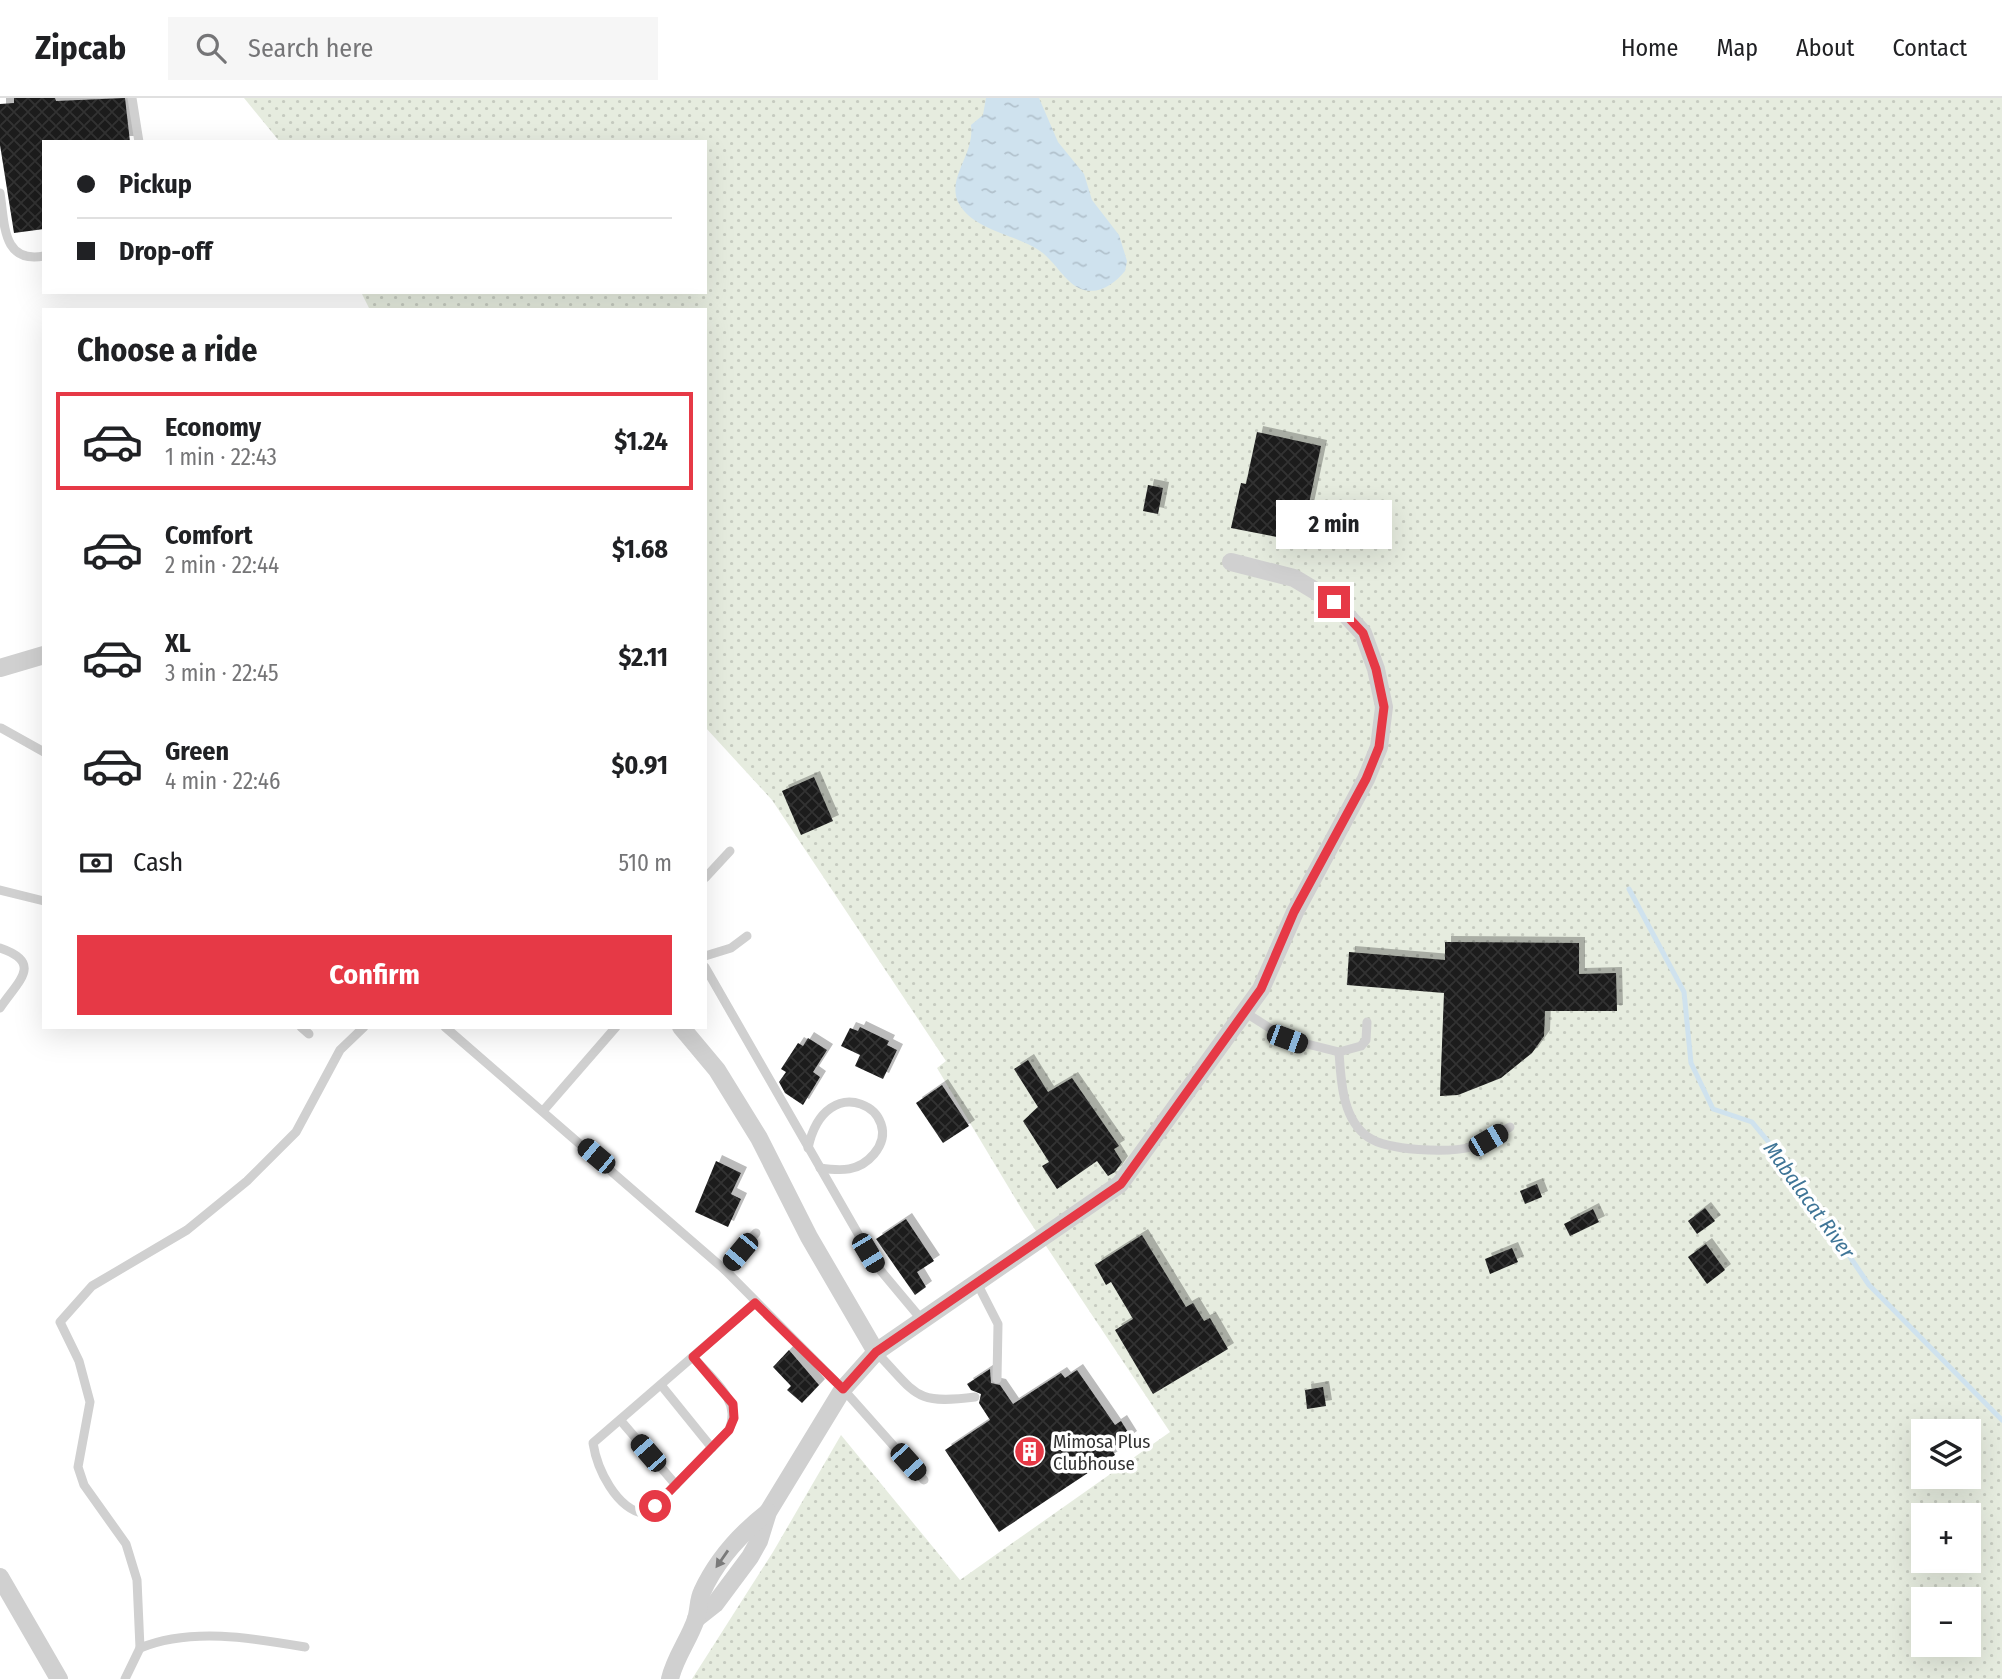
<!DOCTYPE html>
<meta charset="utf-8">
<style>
:root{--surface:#fff;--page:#f6f6f6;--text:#202124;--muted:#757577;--line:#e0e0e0;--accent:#e63946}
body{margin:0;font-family:"Fira Sans Condensed",sans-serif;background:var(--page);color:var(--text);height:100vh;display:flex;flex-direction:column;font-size:26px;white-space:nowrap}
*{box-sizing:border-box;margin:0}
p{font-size:23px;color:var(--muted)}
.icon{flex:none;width:38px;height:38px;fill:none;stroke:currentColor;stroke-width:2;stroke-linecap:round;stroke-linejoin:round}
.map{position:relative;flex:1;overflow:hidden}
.drawer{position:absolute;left:42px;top:210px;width:665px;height:721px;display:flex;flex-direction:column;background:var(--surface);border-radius:0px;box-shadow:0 7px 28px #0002}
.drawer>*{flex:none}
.guide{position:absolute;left:42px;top:42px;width:665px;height:154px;border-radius:0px;box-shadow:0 7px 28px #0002;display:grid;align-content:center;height:154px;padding:0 35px;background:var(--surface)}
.buttons{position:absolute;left:1911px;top:1321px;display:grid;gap:14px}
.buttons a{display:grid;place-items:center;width:70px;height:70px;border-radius:0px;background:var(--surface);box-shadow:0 7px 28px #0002;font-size:35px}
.end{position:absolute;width:32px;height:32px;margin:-16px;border:9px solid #e63946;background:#fff;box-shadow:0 0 0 4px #fff}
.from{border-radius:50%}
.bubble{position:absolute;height:49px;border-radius:0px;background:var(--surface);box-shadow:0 7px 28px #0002;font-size:23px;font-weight:700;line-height:49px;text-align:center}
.car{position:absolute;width:21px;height:42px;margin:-21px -10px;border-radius:9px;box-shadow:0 0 5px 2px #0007;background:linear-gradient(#222 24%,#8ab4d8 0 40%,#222 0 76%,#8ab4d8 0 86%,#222 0)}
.guide b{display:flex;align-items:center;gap:24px;height:66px;font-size:26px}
.guide b+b{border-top:2px solid var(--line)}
.guide i{width:18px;height:18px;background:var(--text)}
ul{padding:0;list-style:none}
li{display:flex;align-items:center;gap:21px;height:98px;margin:0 14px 10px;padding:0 21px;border:4px solid transparent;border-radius:0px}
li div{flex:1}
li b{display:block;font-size:26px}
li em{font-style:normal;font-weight:700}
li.current{border-color:var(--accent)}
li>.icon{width:63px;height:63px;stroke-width:1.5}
h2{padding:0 35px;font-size:32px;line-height:84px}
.pay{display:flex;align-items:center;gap:18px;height:77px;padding:0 35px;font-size:26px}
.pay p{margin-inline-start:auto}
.button{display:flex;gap:14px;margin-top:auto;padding:14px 35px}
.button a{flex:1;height:80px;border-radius:0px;background:var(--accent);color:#fff;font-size:28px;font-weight:700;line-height:80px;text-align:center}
header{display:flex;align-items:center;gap:42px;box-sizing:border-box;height:98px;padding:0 35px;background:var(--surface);border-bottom:2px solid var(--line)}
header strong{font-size:33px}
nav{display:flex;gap:38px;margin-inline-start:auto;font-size:24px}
.search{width:490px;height:63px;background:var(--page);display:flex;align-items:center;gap:18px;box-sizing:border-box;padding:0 24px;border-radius:0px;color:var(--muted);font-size:26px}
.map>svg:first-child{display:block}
.grass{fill:url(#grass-dots);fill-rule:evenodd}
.water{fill:url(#water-ripples)}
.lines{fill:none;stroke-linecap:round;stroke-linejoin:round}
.stream{stroke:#cfe2ee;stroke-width:5}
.building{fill:url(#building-cross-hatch);filter:url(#shadow)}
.service{stroke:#d0d0d0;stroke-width:9}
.minor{stroke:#d0d0d0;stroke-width:18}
.oneway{fill:#7a7a7a}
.route{stroke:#e63946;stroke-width:9}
.labels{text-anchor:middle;stroke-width:7;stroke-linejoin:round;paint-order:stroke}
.poi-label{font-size:19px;fill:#333;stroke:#fff;text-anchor:start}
.water-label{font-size:21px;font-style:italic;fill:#3f7597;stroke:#fff}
</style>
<header>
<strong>Zipcab</strong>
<div class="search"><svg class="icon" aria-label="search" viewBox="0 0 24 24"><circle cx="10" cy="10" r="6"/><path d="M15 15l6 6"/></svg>Search here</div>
<nav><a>Home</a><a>Map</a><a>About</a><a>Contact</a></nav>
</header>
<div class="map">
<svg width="2002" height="1581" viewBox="0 0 2002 1581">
<defs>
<pattern id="grass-dots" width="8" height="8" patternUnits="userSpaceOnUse" patternTransform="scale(1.75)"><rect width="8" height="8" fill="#e6ecdf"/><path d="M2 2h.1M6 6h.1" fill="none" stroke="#c6cbc0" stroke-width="1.8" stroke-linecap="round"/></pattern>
<pattern id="water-ripples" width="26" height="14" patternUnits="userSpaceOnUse" patternTransform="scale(1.75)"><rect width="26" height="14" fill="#cfe2ee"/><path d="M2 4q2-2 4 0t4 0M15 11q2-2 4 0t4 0" fill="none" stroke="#b2c2cd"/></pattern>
<pattern id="building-cross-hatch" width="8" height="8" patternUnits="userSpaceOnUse" patternTransform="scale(1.75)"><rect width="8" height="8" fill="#1a1a1a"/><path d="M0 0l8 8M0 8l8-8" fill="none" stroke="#333"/></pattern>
<filter id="shadow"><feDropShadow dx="6" dy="-6" stdDeviation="0" flood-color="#0004"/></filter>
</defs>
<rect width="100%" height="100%" fill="#fff"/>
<path class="grass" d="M244 0H2002V1581H692L773 1454 841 1337 960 1482 1170 1334 1024 1115 937 970 946 963 772 702 705 629V212H370L361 194H705V44H280ZM1923 1334H1969V1379H1923ZM1923 1418H1969V1463H1923ZM1923 1502H1969V1547H1923Z"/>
<path class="water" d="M986 0H1039L1058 44 1084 76 1092 102 1119 137 1127 163 1125 173C1115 185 1101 196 1084 192 1067 188 1055 163 1040 153 1016 136 973 133 958 104 947 79 975 56 971 27L983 17Z"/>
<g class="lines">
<polyline class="stream" points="1629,791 1684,894 1691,965 1713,1011 1752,1024 1790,1070 1869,1187 2002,1322"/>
</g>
<g class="building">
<polygon points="14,0 55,0 56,3 125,0 130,44 44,44 44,131 14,135 0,47 0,6 14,5"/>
<polygon points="1257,334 1321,348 1306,420 1292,417 1287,441 1231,430 1241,385 1246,386"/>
<polygon points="1148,387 1163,390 1158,416 1143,413"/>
<polygon points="814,679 833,723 801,737 782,693"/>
<polygon points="1445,844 1579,845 1579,876 1616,875 1617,913 1545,913 1544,938 1532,955 1501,980 1458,997 1440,998 1444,895 1347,887 1349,854 1445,862"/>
<polygon points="860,929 889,943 887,947 897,952 883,981 855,968 860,957 841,948 850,930 858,933"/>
<polygon points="808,940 827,952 813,974 820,979 803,1007 785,995 779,984 786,974 781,971 798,945 803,948"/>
<polygon points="1028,962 1048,994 1072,980 1119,1048 1114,1051 1122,1064 1115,1074 1108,1078 1097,1063 1057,1091 1042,1068 1049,1064 1023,1023 1038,1009 1014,971"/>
<polygon points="942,987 969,1028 943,1045 916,1005"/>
<polygon points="716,1063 741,1075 731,1096 741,1101 728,1129 695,1114"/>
<polygon points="1537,1086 1542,1099 1525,1106 1520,1093"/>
<polygon points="1705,1110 1715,1123 1697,1136 1688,1123"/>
<polygon points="1593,1111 1599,1124 1570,1138 1564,1126"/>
<polygon points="906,1121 934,1163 917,1174 926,1189 915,1197 876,1141"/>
<polygon points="1142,1137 1186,1209 1193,1205 1204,1223 1210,1220 1228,1251 1153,1296 1115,1232 1133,1221 1111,1184 1106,1187 1095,1167"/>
<polygon points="1706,1146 1725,1172 1707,1186 1688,1159"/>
<polygon points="1512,1150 1518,1164 1490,1176 1485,1161"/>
<polygon points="789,1252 819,1287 802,1305 787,1292 791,1288 773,1269"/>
<polygon points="990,1271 991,1285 1000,1287 1013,1306 1061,1275 1065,1280 1077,1272 1115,1327 1121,1323 1131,1339 1112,1352 1115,1357 999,1434 945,1352 990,1322 979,1305 981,1296 971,1292 967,1286"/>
<polygon points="1323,1289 1326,1308 1307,1311 1305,1292"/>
</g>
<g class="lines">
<g class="service">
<polyline points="132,0 139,44"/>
<path d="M0 95C5 126 2 166 44 158"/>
<polyline points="1,630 44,654"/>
<polyline points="705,780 730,753"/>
<polyline points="0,792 44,803"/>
<path d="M0 850C44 865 18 883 0 910"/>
<polyline points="705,858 731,850 747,838"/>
<polyline points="705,869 876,1167 922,1222"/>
<polyline points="1246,915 1287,941 1339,954 1361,948 1366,942 1367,924"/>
<polyline points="301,929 309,936"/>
<polyline points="445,929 725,1172 843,1291 924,1382"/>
<path d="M1339 954C1341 982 1342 1021 1368 1039 1388 1053 1448 1055 1471 1049 1485 1045 1497 1036 1510 1029"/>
<polyline points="543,1013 616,929"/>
<path d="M808 1050C826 967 909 1014 874 1056 859 1074 841 1073 820 1070"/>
<polyline points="725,1172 756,1135"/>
<polyline points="977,1185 998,1226 997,1281"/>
<path d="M876 1254C917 1296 913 1307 975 1299"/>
<path d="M693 1259C712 1281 742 1302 729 1332L655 1408 645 1416C616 1411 597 1371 593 1345L755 1205"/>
<polyline points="661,1287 712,1350"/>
<polyline points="621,1323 676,1387"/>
<path d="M305 1549C253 1540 191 1529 140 1550L137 1482 126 1446 84 1387 78 1369 90 1304 79 1263 60 1224 92 1188 187 1132 247 1083 296 1034 340 952 364 929"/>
<polyline points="125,1581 140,1550"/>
</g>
<g class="minor">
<polyline points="0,570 44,557"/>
<polyline points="681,929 717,972 759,1040 809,1139 876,1254"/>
<polyline points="0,1479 59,1581"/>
<polyline points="696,1521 715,1506 750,1459 759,1443 768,1414 843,1291 876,1254 1120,1086 1261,891 1295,814 1366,681 1379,649 1384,609 1376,571 1363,535 1334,504 1294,480 1231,464"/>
<path d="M670 1581C675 1559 689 1542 696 1521 699 1512 698 1502 702 1494 717 1461 740 1436 768 1414"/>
</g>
</g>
<defs><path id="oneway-solid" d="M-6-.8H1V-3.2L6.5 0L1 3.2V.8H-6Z" transform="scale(1.75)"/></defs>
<use class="oneway" href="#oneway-solid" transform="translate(722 1461) rotate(125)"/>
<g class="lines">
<polyline class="route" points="655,1408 729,1332 734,1320 733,1306 693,1259 755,1205 843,1291 876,1254 1121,1086 1261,891 1294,814 1366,681 1379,649 1384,609 1376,571 1363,535 1334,504"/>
</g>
<defs>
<symbol id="building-disc" viewBox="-11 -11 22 22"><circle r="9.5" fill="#e63946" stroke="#fff"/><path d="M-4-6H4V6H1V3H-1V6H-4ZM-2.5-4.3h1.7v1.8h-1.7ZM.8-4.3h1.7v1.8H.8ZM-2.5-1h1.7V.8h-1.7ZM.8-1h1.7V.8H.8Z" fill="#fff"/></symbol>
</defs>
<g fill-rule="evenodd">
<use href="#building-disc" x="1012" y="1336" width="35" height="35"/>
</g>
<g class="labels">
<g class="poi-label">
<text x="1053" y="1350">Mimosa Plus<tspan x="1053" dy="22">Clubhouse</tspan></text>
</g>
<g class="water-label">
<text transform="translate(1809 1102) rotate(54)" y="7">Mabalacat River</text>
</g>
</g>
</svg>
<div class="buttons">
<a><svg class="icon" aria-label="layers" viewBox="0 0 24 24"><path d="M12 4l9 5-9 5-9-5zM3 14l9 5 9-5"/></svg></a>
<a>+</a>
<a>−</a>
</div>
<i class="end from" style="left:655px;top:1408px"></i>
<i class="end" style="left:1334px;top:504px"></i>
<div class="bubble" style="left:1276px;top:402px;width:116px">2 min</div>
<i class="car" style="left:1287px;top:941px;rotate:110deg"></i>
<i class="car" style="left:1488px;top:1042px;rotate:60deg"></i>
<i class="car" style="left:596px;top:1058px;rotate:310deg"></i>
<i class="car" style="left:740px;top:1154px;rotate:220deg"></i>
<i class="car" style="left:868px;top:1155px;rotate:149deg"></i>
<i class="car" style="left:648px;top:1355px;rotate:319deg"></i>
<i class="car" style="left:908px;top:1364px;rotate:138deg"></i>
<div class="guide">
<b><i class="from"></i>Pickup</b>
<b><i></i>Drop-off</b>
</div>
<section class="drawer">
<h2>Choose a ride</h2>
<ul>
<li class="current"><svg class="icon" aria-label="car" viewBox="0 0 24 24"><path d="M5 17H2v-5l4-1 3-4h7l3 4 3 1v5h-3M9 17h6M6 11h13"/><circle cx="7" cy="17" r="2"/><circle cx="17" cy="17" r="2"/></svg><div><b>Economy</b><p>1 min · 22:43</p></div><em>$1.24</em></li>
<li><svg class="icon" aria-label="car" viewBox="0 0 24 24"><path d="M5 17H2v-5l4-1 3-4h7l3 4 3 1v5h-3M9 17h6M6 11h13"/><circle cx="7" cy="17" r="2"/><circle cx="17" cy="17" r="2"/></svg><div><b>Comfort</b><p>2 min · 22:44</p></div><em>$1.68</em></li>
<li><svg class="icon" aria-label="car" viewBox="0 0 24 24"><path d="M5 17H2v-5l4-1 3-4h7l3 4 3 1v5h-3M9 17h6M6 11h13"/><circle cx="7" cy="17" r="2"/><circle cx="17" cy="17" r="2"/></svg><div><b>XL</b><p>3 min · 22:45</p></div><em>$2.11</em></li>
<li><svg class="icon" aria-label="car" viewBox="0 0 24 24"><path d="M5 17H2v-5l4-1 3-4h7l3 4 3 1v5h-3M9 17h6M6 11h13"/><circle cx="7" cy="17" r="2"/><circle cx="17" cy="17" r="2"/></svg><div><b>Green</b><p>4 min · 22:46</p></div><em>$0.91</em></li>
</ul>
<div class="pay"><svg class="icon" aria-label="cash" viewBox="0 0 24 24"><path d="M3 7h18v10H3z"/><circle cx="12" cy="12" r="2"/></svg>Cash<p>510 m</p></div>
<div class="button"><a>Confirm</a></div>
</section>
</div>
